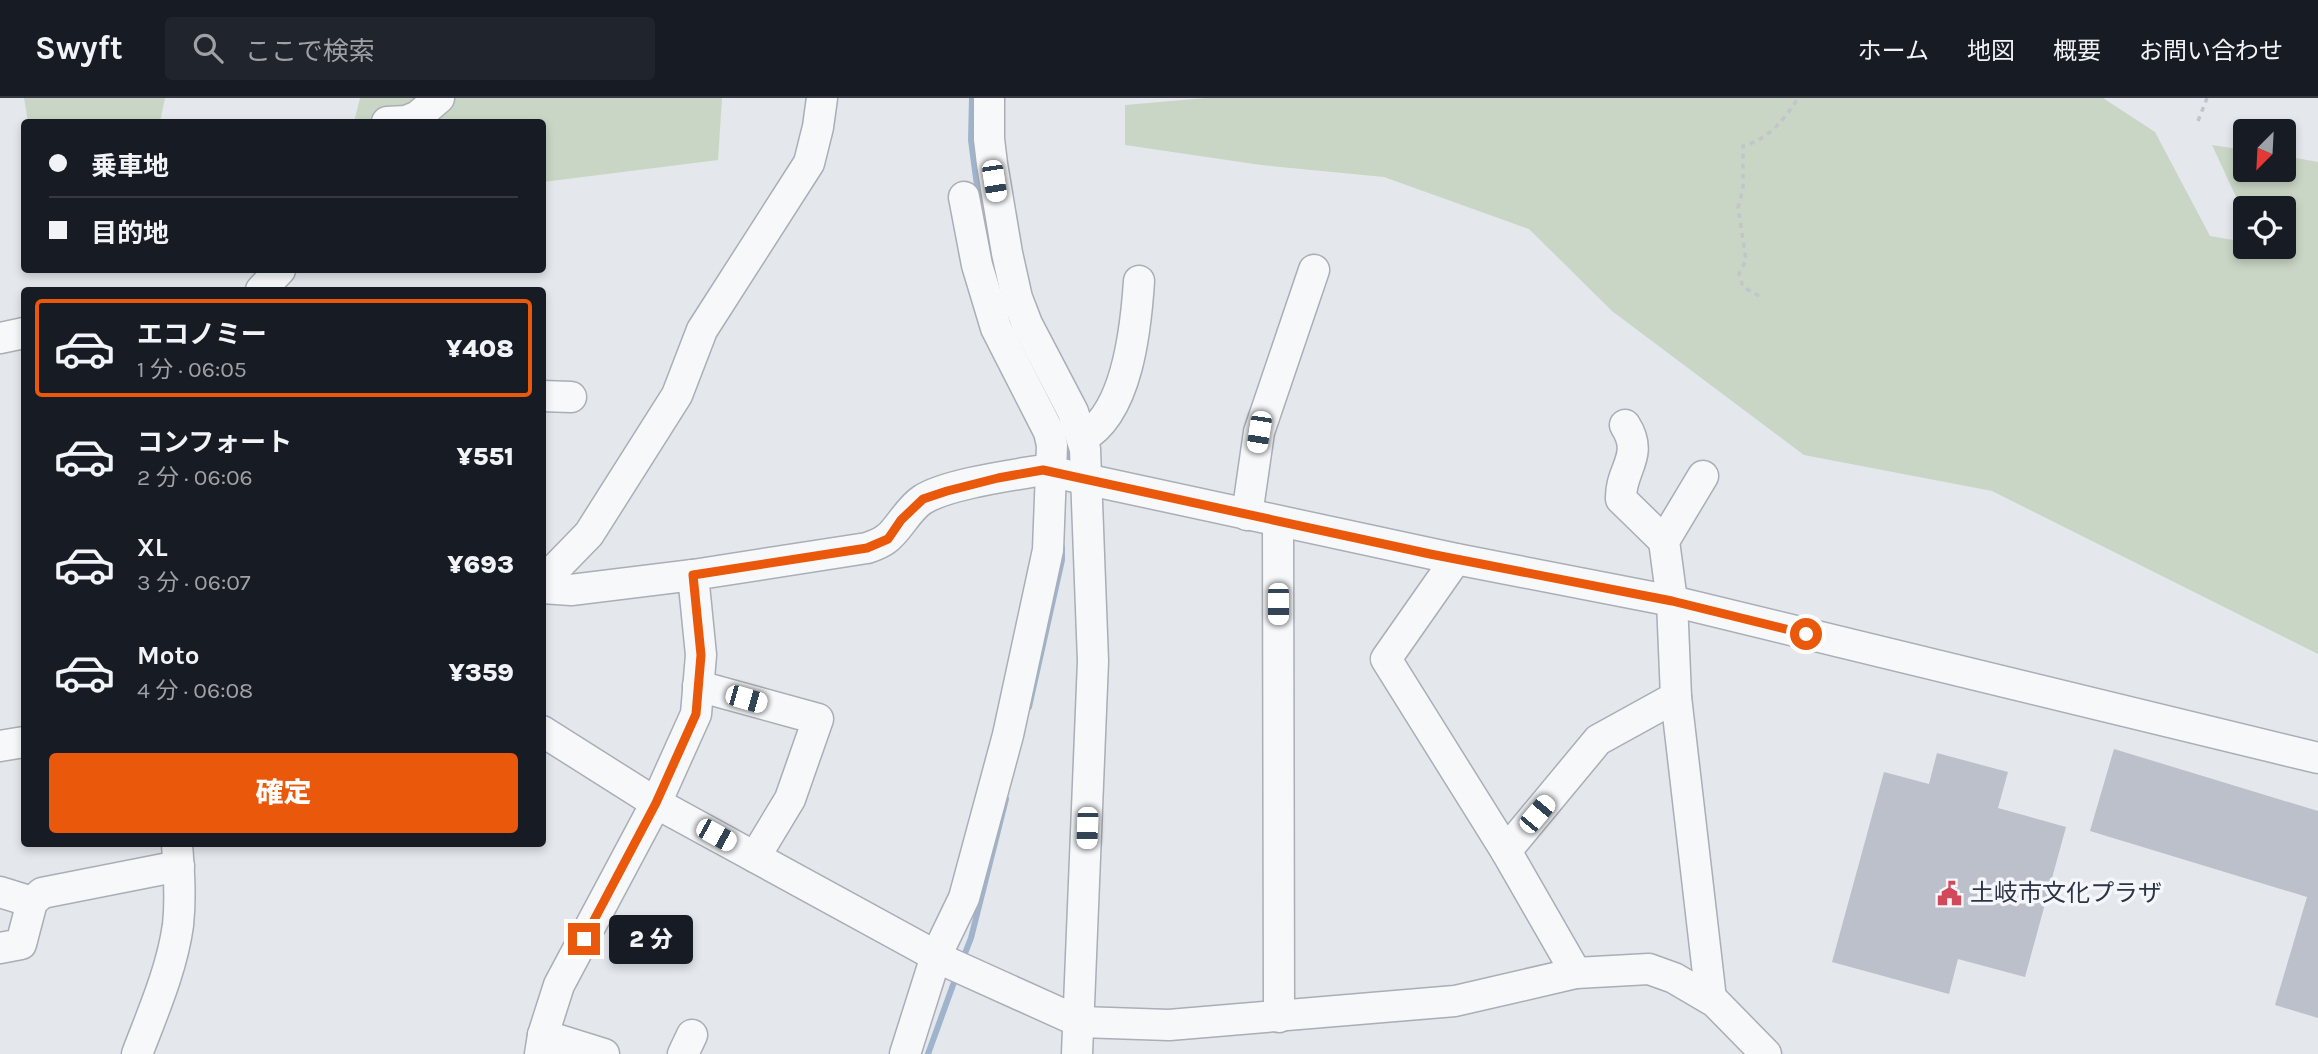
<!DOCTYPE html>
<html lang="ja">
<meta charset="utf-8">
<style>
:root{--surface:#171b24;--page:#20242c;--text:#f1f3f6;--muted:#9ea1a6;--line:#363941;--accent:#ea580c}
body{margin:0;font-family:Karla,"Noto Sans JP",sans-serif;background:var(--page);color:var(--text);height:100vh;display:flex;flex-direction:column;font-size:26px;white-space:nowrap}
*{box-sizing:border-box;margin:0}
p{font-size:23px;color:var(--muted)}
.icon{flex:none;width:38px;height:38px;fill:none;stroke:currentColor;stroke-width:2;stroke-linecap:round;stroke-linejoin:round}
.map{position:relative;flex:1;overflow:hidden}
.sheet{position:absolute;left:21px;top:189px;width:525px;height:560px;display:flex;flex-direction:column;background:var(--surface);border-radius:7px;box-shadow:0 4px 10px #0003}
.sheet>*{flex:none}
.hud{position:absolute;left:21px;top:21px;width:525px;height:154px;border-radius:7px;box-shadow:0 4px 10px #0003;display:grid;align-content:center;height:154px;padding:0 28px;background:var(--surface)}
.needle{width:46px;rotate:204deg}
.tools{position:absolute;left:2233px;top:21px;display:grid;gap:14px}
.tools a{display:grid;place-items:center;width:63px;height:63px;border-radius:7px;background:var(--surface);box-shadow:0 4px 10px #0003;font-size:35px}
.end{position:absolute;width:32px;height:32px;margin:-16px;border:9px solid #ea580c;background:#fff;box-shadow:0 0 0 4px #fff}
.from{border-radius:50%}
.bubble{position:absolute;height:49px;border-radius:7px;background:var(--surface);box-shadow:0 4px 10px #0003;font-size:23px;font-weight:800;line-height:49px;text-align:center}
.car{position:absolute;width:21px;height:42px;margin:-21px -10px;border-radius:9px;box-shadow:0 0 5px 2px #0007;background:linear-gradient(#fff 24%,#345 0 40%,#fff 0 76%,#345 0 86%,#fff 0)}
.hud b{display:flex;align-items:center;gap:24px;height:66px;font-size:26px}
.hud b+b{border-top:2px solid var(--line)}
.hud i{width:18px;height:18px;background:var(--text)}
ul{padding:12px 0 0;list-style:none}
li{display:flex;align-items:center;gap:21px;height:98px;margin:0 14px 10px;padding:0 14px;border:4px solid transparent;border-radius:7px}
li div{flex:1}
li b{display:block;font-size:26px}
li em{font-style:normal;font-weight:800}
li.current{border-color:var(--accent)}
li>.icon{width:63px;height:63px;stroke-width:1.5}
.primary-button{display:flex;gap:14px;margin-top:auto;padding:14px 28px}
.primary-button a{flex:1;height:80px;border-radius:7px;background:var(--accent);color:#fff;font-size:28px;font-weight:800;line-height:80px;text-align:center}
header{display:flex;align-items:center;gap:42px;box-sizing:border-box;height:98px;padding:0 35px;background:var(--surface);border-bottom:2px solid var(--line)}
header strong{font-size:33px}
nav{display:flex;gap:38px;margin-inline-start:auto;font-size:24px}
.search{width:490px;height:63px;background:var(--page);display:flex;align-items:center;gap:18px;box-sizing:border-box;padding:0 24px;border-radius:7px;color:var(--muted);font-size:26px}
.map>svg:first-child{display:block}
.green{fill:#c9d6c5}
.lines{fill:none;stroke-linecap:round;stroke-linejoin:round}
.stream{stroke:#9fb4cc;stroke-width:6}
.building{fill:#bbc0ca}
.minor-casing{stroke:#a9aeb7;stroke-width:33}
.path{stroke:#c2c5cb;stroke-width:3.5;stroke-dasharray:5 5;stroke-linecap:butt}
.minor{stroke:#f7f8fa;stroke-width:30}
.route{stroke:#ea580c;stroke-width:9}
.labels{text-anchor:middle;stroke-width:7;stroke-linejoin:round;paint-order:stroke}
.poi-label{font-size:24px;fill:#2b3445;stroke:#f4f6f9;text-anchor:start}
</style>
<header>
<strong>Swyft</strong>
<div class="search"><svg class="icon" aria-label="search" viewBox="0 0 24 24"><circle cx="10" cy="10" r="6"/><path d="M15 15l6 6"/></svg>ここで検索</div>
<nav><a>ホーム</a><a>地図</a><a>概要</a><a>お問い合わせ</a></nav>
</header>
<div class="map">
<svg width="2318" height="956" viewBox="0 0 2318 956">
<rect width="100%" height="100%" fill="#e4e7ec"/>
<g class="green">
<polygon points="24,0 165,0 160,24 28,24"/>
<polygon points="360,0 722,0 718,62 543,84 542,24 354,24"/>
<polygon points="1206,0 2103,0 2155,34 2210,138 2245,144 2245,149 2284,149 2284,110 2245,110 2245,118 2212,47 2245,52 2245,72 2284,72 2284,58 2318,64 2318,556 1992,393 1804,357 1612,213 1529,131 1384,79 1261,67 1125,47 1125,7"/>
</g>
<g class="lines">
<g class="stream">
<polyline points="972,0 971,42 979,103"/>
<polyline points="1065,344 1067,353 1066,368"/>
<polyline points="1029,609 1062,462 1062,449"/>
<polyline points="962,863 971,840 1006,701"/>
<polyline points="928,956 957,876"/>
</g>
</g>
<g class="building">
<polygon points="2114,651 2318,713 2318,920 2275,907 2307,799 2090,733"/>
<polygon points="1937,655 2008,674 1998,710 2066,729 2025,879 1958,861 1949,896 1832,864 1884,674 1929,686"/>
</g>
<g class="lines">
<defs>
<g id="minor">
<polyline points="989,0 989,41 992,66 1007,155 1017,200 1027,226 1073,314 1085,351 1093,563 1077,956"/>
<polyline points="387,24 406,23 418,18 439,0"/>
<polyline points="261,192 280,172"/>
<polyline points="0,240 24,235"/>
<polyline points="542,298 571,299"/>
<path d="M1625 327C1645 358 1620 371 1621 401L1664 443"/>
<path d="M1082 340C1128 316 1136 229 1139 183"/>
<polyline points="1703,378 1664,443 1672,503 1676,599 1711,901"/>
<polyline points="1247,417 1259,334 1314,172"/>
<polyline points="1278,424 1279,919"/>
<polyline points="1456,461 1386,561 1506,753 1576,875"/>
<polyline points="545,489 554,472 589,436 677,297 702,232 809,65 818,29 822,0"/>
<path d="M542 490 571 492 693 477 867 450C873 448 881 445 886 441 897 434 908 411 922 402 946 386 1014 377 1043 372L1456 461 1672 503 2318 660"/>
<polyline points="698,588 818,621 790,701 755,759"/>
<polyline points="542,633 656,705 947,864 1080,924 1169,927 1455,903 1576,875 1649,871 1674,880 1715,904 1766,956"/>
<polyline points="0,648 24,644"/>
<polyline points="1506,753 1598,642 1676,599"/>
<polyline points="0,794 32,804"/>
<polyline points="0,850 21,846 32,804 42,795 179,768"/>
<polyline points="543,937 604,956"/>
<path d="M137 956C153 914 172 871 178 827 181 800 179 772 177 746"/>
<polyline points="540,956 543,937 559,887 656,705 696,616 701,557 693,477"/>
<polyline points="683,956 692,937"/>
<polyline points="905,956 936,858 964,800 1008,637 1048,452 1052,347 1049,334 996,230 977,167 964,99"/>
</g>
</defs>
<use href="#minor" class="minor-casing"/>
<g class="path">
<polyline points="2198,23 2207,0"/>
<path d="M1759 198 1743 189 1739 176 1746 162 1738 110 1743 91V48C1769 41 1784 22 1798 0"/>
</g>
<use href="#minor" class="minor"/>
</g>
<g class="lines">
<polyline class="route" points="584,841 656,705 696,616 701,557 693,477 867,450 888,441 901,422 923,401 947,393 998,380 1043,372 1430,456 1672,503 1806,536"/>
</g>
<defs>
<symbol id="civic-bare" viewBox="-9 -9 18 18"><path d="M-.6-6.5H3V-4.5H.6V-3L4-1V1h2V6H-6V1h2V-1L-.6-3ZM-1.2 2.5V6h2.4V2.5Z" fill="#d1495b" stroke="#f4f6f9" stroke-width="2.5" paint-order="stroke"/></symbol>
</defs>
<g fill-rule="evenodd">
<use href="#civic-bare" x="1932" y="778" width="35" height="35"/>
</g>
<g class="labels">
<g class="poi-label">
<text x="1970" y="803">土岐市文化プラザ</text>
</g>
</g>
</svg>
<div class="tools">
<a><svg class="needle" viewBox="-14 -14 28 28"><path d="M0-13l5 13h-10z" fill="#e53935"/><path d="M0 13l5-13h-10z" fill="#9ea1a6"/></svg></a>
<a><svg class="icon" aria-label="locate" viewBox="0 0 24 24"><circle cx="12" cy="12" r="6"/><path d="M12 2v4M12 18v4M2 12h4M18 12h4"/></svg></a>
</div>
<i class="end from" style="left:1806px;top:536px"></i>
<i class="end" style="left:584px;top:841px"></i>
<div class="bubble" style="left:609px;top:817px;width:84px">2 分</div>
<i class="car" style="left:994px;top:83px;rotate:171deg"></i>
<i class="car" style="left:1259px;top:334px;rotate:189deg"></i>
<i class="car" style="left:1278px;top:506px;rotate:180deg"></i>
<i class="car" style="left:746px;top:601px;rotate:106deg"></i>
<i class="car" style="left:1537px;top:716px;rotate:40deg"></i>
<i class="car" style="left:1087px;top:730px;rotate:182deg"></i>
<i class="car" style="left:716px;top:737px;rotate:119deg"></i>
<div class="hud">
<b><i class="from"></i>乗車地</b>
<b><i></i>目的地</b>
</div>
<section class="sheet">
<ul>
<li class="current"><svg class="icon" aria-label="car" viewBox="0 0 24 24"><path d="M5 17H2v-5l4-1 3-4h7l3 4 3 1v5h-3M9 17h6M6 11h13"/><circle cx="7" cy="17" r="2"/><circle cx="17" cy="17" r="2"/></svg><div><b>エコノミー</b><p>1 分 · 06:05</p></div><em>¥408</em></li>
<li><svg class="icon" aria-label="car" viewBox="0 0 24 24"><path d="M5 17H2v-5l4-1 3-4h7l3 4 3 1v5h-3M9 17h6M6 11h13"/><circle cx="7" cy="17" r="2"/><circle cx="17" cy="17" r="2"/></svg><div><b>コンフォート</b><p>2 分 · 06:06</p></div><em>¥551</em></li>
<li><svg class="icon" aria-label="car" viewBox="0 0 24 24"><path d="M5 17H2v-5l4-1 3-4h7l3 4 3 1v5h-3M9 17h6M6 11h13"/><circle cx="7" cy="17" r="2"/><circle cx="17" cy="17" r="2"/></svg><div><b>XL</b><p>3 分 · 06:07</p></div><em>¥693</em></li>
<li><svg class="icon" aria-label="car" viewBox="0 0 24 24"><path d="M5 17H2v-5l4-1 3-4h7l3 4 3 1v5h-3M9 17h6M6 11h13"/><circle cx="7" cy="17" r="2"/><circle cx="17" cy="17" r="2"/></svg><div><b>Moto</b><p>4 分 · 06:08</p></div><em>¥359</em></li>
</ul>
<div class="primary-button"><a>確定</a></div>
</section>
</div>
